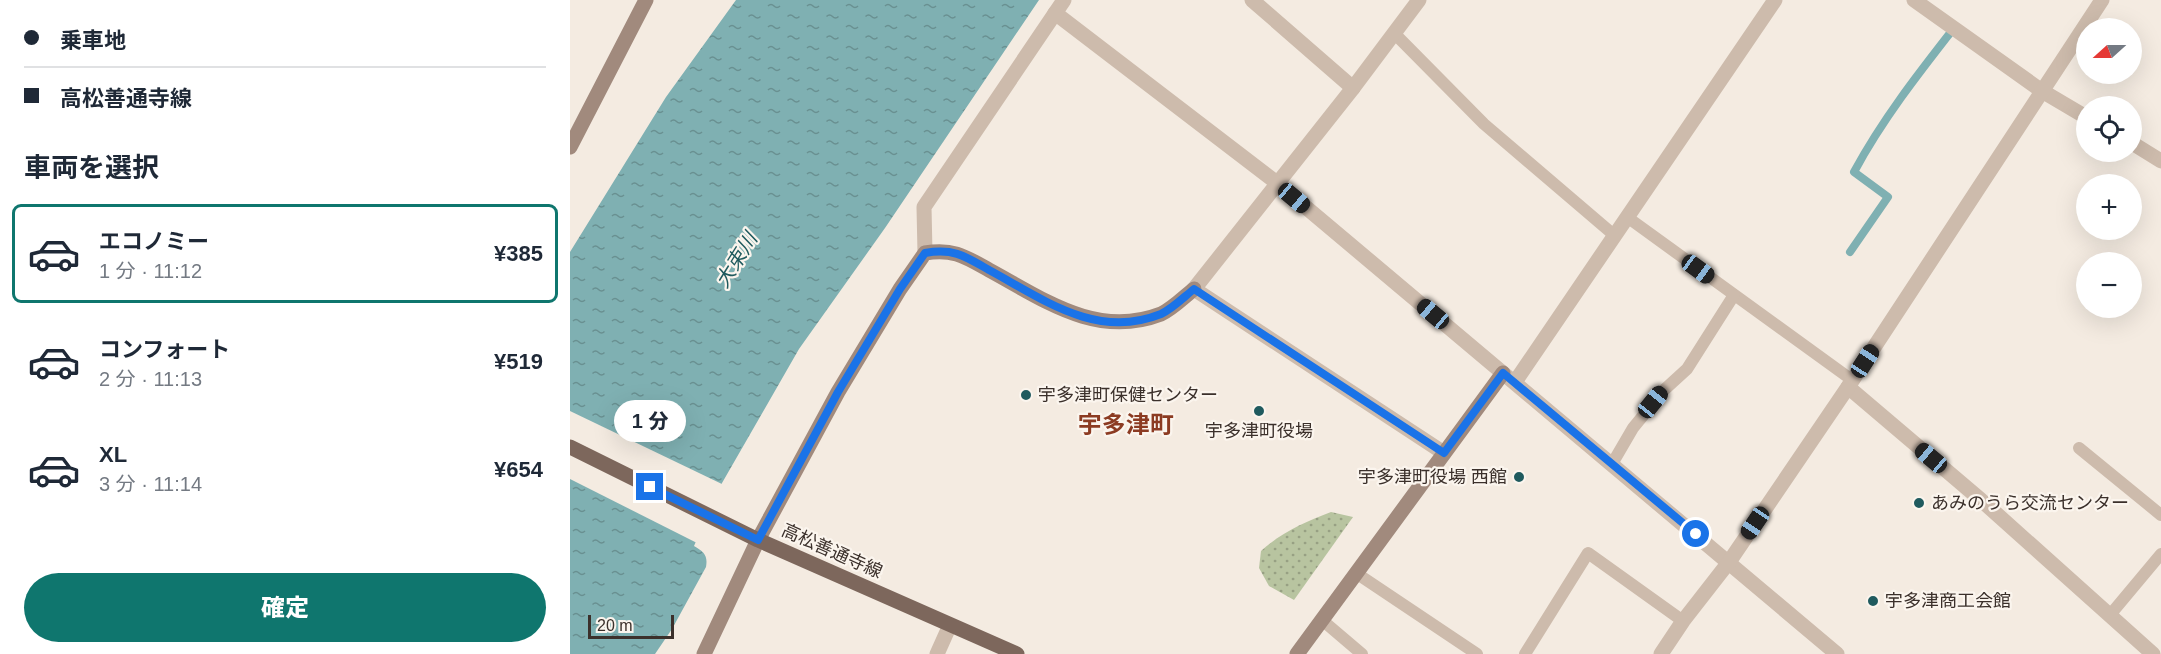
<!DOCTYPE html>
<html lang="ja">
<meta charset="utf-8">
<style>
:root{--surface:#fff;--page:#f6f6f7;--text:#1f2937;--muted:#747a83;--line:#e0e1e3;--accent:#0f766e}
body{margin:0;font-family:Helvetica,"Noto Sans JP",sans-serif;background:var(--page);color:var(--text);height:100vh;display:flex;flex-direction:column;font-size:22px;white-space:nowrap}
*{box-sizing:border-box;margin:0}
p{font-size:20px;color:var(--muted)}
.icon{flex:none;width:33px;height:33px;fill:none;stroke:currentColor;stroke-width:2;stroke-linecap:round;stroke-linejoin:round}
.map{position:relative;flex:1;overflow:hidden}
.details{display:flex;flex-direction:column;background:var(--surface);width:570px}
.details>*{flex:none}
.guide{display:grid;align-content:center;height:132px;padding:0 24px;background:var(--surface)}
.needle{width:39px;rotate:249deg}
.controls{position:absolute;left:1506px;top:18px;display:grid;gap:12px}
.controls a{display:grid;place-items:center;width:66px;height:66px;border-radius:50%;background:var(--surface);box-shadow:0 6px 24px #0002;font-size:30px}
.scale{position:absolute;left:18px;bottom:15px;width:86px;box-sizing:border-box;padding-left:6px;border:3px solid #3b302b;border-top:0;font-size:16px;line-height:21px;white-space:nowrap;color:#3b302b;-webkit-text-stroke:4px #fbf5ee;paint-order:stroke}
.end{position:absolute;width:27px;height:27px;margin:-14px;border:8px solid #1a73e8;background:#fff;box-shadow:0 0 0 3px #fff}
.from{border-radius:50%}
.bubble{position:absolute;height:42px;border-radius:21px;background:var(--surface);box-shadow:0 6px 24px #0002;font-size:20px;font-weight:800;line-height:42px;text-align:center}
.car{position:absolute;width:18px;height:36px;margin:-18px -9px;border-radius:8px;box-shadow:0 0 4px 2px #0007;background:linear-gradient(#222 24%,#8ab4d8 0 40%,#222 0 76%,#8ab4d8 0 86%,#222 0)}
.guide b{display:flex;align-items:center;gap:21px;height:57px;font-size:22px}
.guide b+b{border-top:2px solid var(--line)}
.guide i{width:15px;height:15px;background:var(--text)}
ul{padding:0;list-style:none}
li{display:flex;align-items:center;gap:18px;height:99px;margin:0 12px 9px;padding:0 12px;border:3px solid transparent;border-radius:9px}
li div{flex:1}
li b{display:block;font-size:22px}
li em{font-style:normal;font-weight:800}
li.current{border-color:var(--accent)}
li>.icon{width:54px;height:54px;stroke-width:1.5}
h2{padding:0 24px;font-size:27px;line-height:72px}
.button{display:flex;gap:12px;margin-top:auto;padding:12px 24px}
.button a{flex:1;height:69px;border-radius:36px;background:var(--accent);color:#fff;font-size:24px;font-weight:800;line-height:69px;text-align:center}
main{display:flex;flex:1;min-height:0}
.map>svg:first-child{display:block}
.park{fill:url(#park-dots)}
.water{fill:url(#water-ripples)}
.pier{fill:#f4ebe1}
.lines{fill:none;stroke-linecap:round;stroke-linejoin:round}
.stream{stroke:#7fb0b2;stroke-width:8}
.lane{stroke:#cdbbac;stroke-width:12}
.street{stroke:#cdbbac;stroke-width:15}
.secondary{stroke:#a18a7d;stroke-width:15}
.primary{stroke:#7d675c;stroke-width:15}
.route{stroke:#1a73e8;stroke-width:8}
.poi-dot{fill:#1f5a5e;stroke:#fbf5ee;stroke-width:2}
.labels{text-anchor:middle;stroke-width:4.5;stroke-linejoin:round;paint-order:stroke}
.poi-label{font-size:18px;fill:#3b302b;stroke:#fbf5ee;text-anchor:start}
.street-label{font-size:18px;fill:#3b302b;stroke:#fbf5ee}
.water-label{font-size:20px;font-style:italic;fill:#1f5a5e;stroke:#fbf5ee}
.district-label{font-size:24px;font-weight:bold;fill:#8c3b22;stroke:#fbf5ee}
</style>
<main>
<section class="details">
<div class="guide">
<b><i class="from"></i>乗車地</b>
<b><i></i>高松善通寺線</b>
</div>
<h2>車両を選択</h2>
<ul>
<li class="current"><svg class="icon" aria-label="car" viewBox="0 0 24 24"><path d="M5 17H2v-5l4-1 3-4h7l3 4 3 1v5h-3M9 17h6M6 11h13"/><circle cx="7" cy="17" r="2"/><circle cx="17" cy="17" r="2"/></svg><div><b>エコノミー</b><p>1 分 · 11:12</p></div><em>¥385</em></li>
<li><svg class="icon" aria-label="car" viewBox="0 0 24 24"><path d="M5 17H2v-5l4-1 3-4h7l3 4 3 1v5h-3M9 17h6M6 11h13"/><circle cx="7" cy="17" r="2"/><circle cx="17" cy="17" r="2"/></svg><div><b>コンフォート</b><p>2 分 · 11:13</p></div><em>¥519</em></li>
<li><svg class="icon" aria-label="car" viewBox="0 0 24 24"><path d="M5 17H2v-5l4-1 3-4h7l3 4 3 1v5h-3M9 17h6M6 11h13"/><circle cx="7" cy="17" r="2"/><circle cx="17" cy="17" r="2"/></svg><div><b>XL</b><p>3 分 · 11:14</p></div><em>¥654</em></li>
</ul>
<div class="button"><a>確定</a></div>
</section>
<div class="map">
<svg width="1591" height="654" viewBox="0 0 1591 654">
<defs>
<pattern id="park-dots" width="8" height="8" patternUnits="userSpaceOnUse" patternTransform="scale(1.5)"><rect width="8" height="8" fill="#b8c4a0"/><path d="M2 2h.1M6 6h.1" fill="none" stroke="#97a083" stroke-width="1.8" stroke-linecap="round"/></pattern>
<pattern id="water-ripples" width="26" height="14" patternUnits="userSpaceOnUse" patternTransform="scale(1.5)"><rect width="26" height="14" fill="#7fb0b2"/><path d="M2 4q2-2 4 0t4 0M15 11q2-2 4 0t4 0" fill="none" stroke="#699091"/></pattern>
</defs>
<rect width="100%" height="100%" fill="#f4ebe1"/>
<path class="park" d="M761 512 783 517 724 600 699 586 689 568 691 551C712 532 735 522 761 512Z"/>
<path class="water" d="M166 0H469L315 228 229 349 152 483 124 546C134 552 138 555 136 567L102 629 85 654H0V252L96 97Z"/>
<polygon class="pier" points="0,411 154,485 127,543 0,479"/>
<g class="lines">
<path class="stream" d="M1280 252 1318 197 1284 172C1312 120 1348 74 1384 28"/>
<g class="lane">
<polyline points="824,33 914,124 1044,235"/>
<polyline points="1057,217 1282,380"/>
<polyline points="1509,448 1591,515"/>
<polyline points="1042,464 1063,428 1094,390 1117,369 1164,295"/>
<polyline points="786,573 907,654"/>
<polyline points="1540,615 1591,554"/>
<polyline points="752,620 792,654"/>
<polyline points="955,654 1018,553 1113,621"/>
</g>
<g class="street">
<polyline points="682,0 783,88"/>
<polyline points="849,0 783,88 624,289 874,453"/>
<polyline points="1344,0 1472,91 1516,117"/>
<polyline points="485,13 707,183 1267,654"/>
<polyline points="1562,143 1591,161"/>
<polyline points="355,253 354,207 494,0"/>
<polyline points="945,382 1205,0"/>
<polyline points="1278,387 1411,500 1583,654"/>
<polyline points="367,654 380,625"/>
<polyline points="1091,654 1113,621 1159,562 1278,387 1532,0"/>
</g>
<g class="secondary">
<polyline points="0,147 76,0"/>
<path d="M134 654 188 540 268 392 330 289 355 253C383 248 396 257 419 270 473 299 526 339 591 314 602 309 614 297 624 289"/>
<polyline points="727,654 933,373"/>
</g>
<polyline class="primary" points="0,447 188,540 447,654"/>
</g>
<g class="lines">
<path class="route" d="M80 487 188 540 268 392 330 289 355 253C384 248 395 256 419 270 473 299 526 340 591 314 602 309 614 297 624 289L874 453 933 373 1126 534"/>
</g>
<g class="poi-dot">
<circle cx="456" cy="395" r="6"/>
<circle cx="689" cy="411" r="6"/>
<circle cx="949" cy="477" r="6"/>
<circle cx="1349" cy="503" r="6"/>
<circle cx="1303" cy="601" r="6"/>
</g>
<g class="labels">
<g class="poi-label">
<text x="468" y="401">宇多津町保健センター</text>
<text x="689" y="437" text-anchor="middle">宇多津町役場</text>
<text x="937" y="483" text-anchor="end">宇多津町役場 西館</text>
<text x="1361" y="509">あみのうら交流センター</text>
<text x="1315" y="607">宇多津商工会館</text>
</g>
<g class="street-label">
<text transform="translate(262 551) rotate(24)" y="6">高松善通寺線</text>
</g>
<g class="water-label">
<text transform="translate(166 260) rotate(-58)" y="7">大束川</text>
</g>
<g class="district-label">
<text x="556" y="433">宇多津町</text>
</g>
</g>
</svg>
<div class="controls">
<a><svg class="needle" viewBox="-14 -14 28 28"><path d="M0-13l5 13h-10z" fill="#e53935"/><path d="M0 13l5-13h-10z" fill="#747a83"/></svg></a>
<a><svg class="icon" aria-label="locate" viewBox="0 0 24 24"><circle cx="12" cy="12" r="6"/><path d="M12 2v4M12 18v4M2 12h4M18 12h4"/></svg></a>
<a>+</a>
<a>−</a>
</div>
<div class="scale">20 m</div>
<i class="end from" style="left:1126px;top:534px"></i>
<i class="end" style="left:80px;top:487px"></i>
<div class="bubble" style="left:44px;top:400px;width:72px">1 分</div>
<i class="car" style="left:724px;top:198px;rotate:130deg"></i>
<i class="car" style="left:1128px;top:269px;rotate:126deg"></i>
<i class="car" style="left:863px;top:314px;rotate:310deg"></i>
<i class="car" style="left:1295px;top:361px;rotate:33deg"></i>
<i class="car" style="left:1083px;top:402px;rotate:39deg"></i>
<i class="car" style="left:1361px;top:458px;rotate:310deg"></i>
<i class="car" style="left:1185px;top:523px;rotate:214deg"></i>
</div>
</main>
